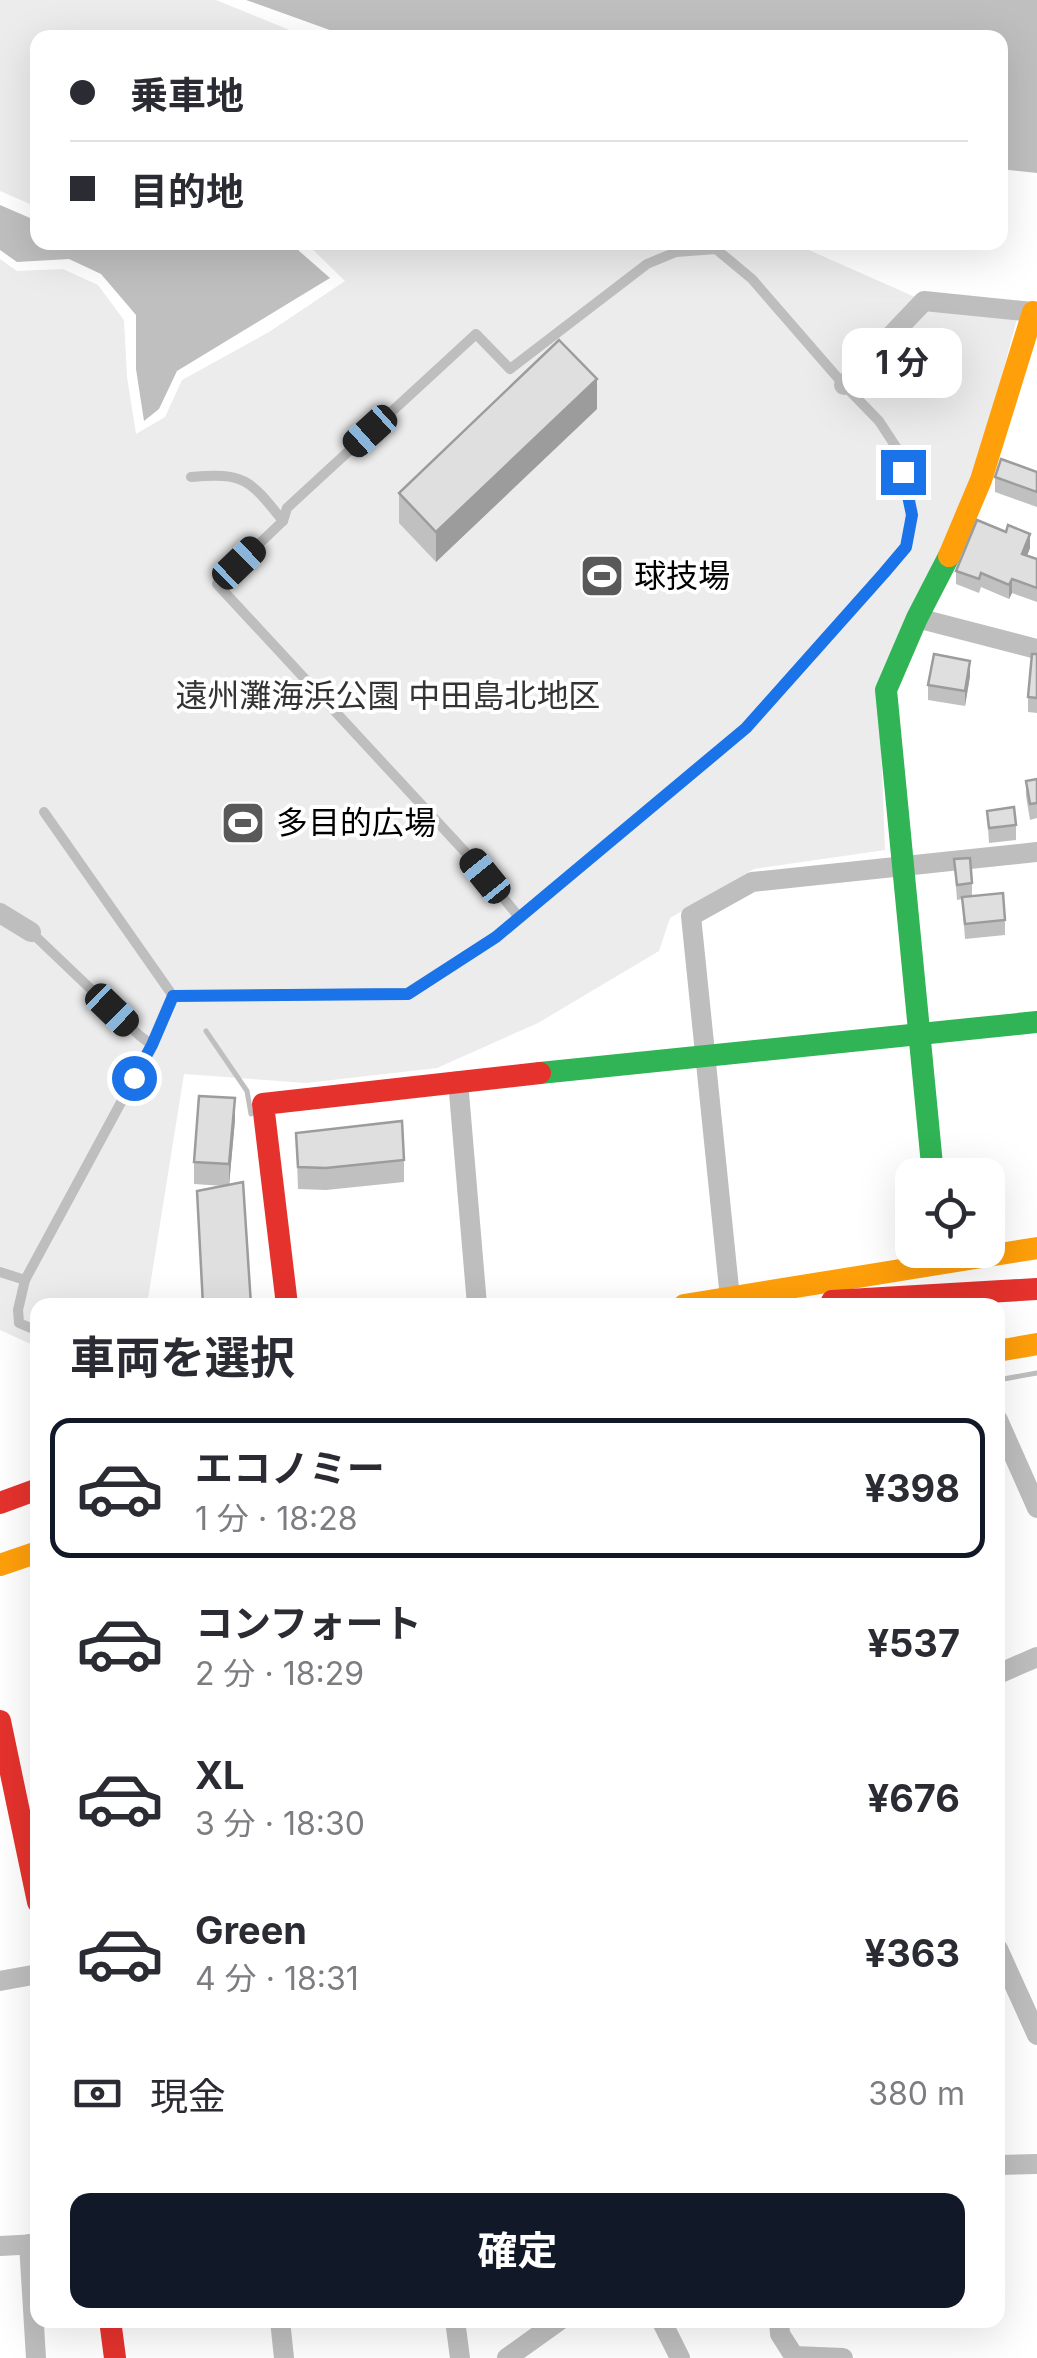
<!DOCTYPE html>
<html lang="ja">
<meta charset="utf-8">
<style>
:root{--surface:#fff;--page:#f2f2f3;--text:#2b2b33;--muted:#7c7c81;--line:#e1e1e2;--accent:#111827}
body{margin:0;font-family:Inter,"Noto Sans JP",sans-serif;background:var(--page);color:var(--text);height:100vh;display:flex;flex-direction:column;font-size:38px;white-space:nowrap}
*{box-sizing:border-box;margin:0}
p{font-size:32px;color:var(--muted)}
.icon{flex:none;width:55px;height:55px;fill:none;stroke:currentColor;stroke-width:2;stroke-linecap:round;stroke-linejoin:round}
.map{position:relative;flex:1;overflow:hidden}
.side{position:absolute;left:30px;top:1298px;width:975px;height:1030px;display:flex;flex-direction:column;background:var(--surface);border-radius:20px;box-shadow:0 10px 40px #0002}
.side>*{flex:none}
.guide{position:absolute;left:30px;top:30px;width:978px;height:220px;border-radius:20px;box-shadow:0 10px 40px #0002;display:grid;align-content:center;height:220px;padding:0 40px;background:var(--surface)}
.tools{position:absolute;left:895px;top:1158px;display:grid;gap:20px}
.tools a{display:grid;place-items:center;width:110px;height:110px;border-radius:20px;background:var(--surface);box-shadow:0 10px 40px #0002;font-size:50px}
.end{position:absolute;width:45px;height:45px;margin:-22px;border:12px solid #1a73e8;background:#fff;box-shadow:0 0 0 5px #fff}
.from{border-radius:50%}
.bubble{position:absolute;height:70px;border-radius:20px;background:var(--surface);box-shadow:0 10px 40px #0002;font-size:32px;font-weight:700;line-height:70px;text-align:center}
.car{position:absolute;width:30px;height:60px;margin:-30px -15px;border-radius:12px;box-shadow:0 0 8px 2px #0007;background:linear-gradient(#222 24%,#8ab4d8 0 40%,#222 0 76%,#8ab4d8 0 86%,#222 0)}
.guide b{display:flex;align-items:center;gap:35px;height:95px;font-size:38px}
.guide b+b{border-top:2px solid var(--line)}
.guide i{width:25px;height:25px;background:var(--text)}
ul{padding:0;list-style:none}
li{display:flex;align-items:center;gap:30px;height:140px;margin:0 20px 15px;padding:0 20px;border:5px solid transparent;border-radius:20px}
li div{flex:1}
li b{display:block;font-size:38px}
li em{font-style:normal;font-weight:700}
li.selected{border-color:var(--accent)}
li>.icon{width:90px;height:90px;stroke-width:1.5}
h2{padding:0 40px;font-size:45px;line-height:120px}
.pay{display:flex;align-items:center;gap:25px;height:110px;padding:0 40px;font-size:38px}
.pay p{margin-inline-start:auto}
.cta{display:flex;gap:20px;margin-top:auto;padding:20px 40px}
.cta a{flex:1;height:115px;border-radius:20px;background:var(--accent);color:#fff;font-size:40px;font-weight:700;line-height:115px;text-align:center}
.map>svg:first-child{display:block}
.green{fill:#ececec}
.water{fill:#bfbfbf}
.lines{fill:none;stroke-linecap:round;stroke-linejoin:round}
.stream{stroke:#bfbfbf;stroke-width:5}
.lane{stroke:#bebebe;stroke-width:10}
.street{stroke:#bebebe;stroke-width:20}
.fast{stroke:#30b455;stroke-width:22}
.slow{stroke:#ff9f0a;stroke-width:22}
.jam{stroke:#e5322d;stroke-width:22}
.wall{fill:#c0c0c0}
.shaded-wall{fill:#9c9c9c}
.building{fill:#dfdfdf;stroke:#9c9c9c;stroke-width:2.5}
.route{stroke:#1a73e8;stroke-width:12}
.labels{text-anchor:middle;stroke-width:8;stroke-linejoin:round;paint-order:stroke}
.poi-label{font-size:32px;fill:#000;stroke:#fff;text-anchor:start}
.park-label{font-size:32px;fill:#333;stroke:#fff}
</style>
<div class="map">
<svg width="1037" height="2358" viewBox="0 0 1037 2358">
<rect width="100%" height="100%" fill="#fff"/>
<g class="green">
<polygon points="0,0 216,0 307,37 38,38 37,207 0,191"/>
<polygon points="306,243 793,243 924,301 1019,311 976,473 879,690 885,850 754,869 670,918 659,951 538,1023 437,1068 306,1083 184,1074 147,1305 38,1305 37,1347 0,1330 0,259 17,271 63,269 98,285 124,320 127,377 136,434 165,417 182,380 269,332 345,281"/>
</g>
<g class="water">
<polygon points="246,0 1037,0 1037,173 1000,169 1000,38 352,38"/>
<polygon points="0,205 37,221 38,242 290,243 330,278 177,371 159,409 144,421 136,369 136,315 101,274 69,259 17,262 0,250"/>
</g>
<g class="lines">
<g class="stream">
<polyline points="206,1031 247,1091 251,1114"/>
<polyline points="998,1380 1037,1373"/>
</g>
<g class="lane">
<path d="M191 477C245 472 250 480 283 521"/>
<polyline points="44,812 173,996"/>
<polyline points="31,932 140,1036 152,1045"/>
<polyline points="173,996 407,993 495,937 746,728 906,547 912,515 898,450 879,421 844,385 752,279 716,249 676,252 647,264 510,369 476,334 287,508 283,521 217,584 468,855 519,917"/>
<polyline points="0,1272 25,1280"/>
<polyline points="38,1331 19,1323 18,1310 25,1280 152,1045 173,996"/>
</g>
<g class="street">
<polyline points="844,385 924,301 1033,312"/>
<polyline points="917,618 1037,649"/>
<polyline points="0,913 31,932"/>
<polyline points="458,1081 477,1305"/>
<polyline points="730,1298 691,916 752,882 1037,852"/>
<polyline points="998,1420 1037,1508"/>
<polyline points="998,1674 1037,1657"/>
<polyline points="998,1949 1037,2035"/>
<polyline points="0,1981 38,1974"/>
<polyline points="998,2165 1037,2164"/>
<polyline points="29,2244 36,2358"/>
<polyline points="0,2246 38,2244"/>
<polyline points="280,2320 284,2358"/>
<polyline points="455,2320 460,2358"/>
<polyline points="661,2320 680,2358"/>
<polyline points="779,2320 780,2334 794,2356 843,2358"/>
<polyline points="507,2358 560,2320"/>
</g>
<g class="fast">
<polyline points="540,1073 1037,1022"/>
<polyline points="933,1175 886,690 917,618 949,556"/>
</g>
<g class="slow">
<polyline points="949,556 981,480 1033,312 1037,313"/>
<polyline points="684,1305 1037,1248"/>
<polyline points="998,1351 1037,1344"/>
<polyline points="0,1565 38,1552"/>
</g>
<g class="jam">
<polyline points="832,1301 1037,1289"/>
<polyline points="287,1305 263,1104 540,1073"/>
<polyline points="0,1503 38,1489"/>
<polyline points="0,1721 38,1902"/>
<polyline points="110,2320 115,2358"/>
</g>
</g>
<g class="wall">
<polygon points="597,409 436,562 399,523 399,493"/>
<polygon points="1037,472 1037,507 995,492 995,477"/>
<polygon points="1030,548 1027,556 1037,559 1037,602 1012,593 1009,599 981,587 979,593 956,584 956,571"/>
<polygon points="1037,654 1037,713 1028,712 1028,697"/>
<polygon points="970,676 965,706 928,700 928,685"/>
<polygon points="1037,779 1037,818 1030,820 1026,796 1026,781"/>
<polygon points="987,811 1016,825 1016,840 989,843"/>
<polygon points="954,859 972,883 972,896 1005,920 1005,935 965,939 962,899 957,900"/>
<polygon points="235,1120 229,1185 251,1305 202,1305 197,1191 224,1186 194,1184 194,1162"/>
<polygon points="296,1133 404,1160 404,1182 326,1190 298,1189"/>
</g>
<g class="shaded-wall">
<polygon points="597,379 597,409 436,562 436,532"/>
<polygon points="1030,534 1030,548 1022,568 1022,554"/>
<polygon points="1012,579 1012,593 1009,599 1009,585"/>
<polygon points="970,661 970,676 965,706 965,691"/>
<polygon points="235,1098 235,1120 229,1186 229,1164"/>
</g>
<g class="building">
<polygon points="559,340 597,379 436,532 399,493"/>
<polygon points="1001,459 1037,472 1037,492 995,477"/>
<polygon points="977,520 1006,532 1008,525 1030,534 1022,554 1037,559 1037,588 1012,579 1009,585 981,573 979,579 956,571"/>
<polygon points="934,654 970,661 965,691 928,685"/>
<polygon points="1032,654 1037,654 1037,698 1028,697"/>
<polygon points="1037,779 1037,803 1030,804 1026,781"/>
<polygon points="1014,807 1016,825 989,828 987,811"/>
<polygon points="970,858 972,883 957,885 954,859"/>
<polygon points="1003,893 1005,920 965,924 962,897"/>
<polygon points="199,1096 235,1098 229,1164 194,1162"/>
<polygon points="402,1121 404,1160 326,1168 298,1167 296,1133"/>
<polygon points="243,1182 251,1305 203,1305 197,1191"/>
</g>
<g class="lines">
<polyline class="route" points="134,1078 152,1045 173,996 408,994 496,937 746,728 884,573 906,547 912,515 903,472"/>
</g>
<defs>
<symbol id="stadium-square" viewBox="-11 -11 22 22"><rect x="-9" y="-9" width="18" height="18" rx="4" fill="#595959" stroke="#fff"/><path d="M0-5a6.5 5 0 1 0 0 10a6.5 5 0 1 0 0-10ZM-3.5-1.8h7v3.6h-7Z" fill="#fff"/></symbol>
</defs>
<g fill-rule="evenodd">
<use href="#stadium-square" x="577" y="551" width="50" height="50"/>
<use href="#stadium-square" x="218" y="798" width="50" height="50"/>
</g>
<g class="labels">
<g class="poi-label">
<text x="634" y="587">球技場</text>
<text x="276" y="834">多目的広場</text>
</g>
<g class="park-label">
<text x="388" y="707">遠州灘海浜公園 中田島北地区</text>
</g>
</g>
</svg>
<div class="tools">
<a><svg class="icon" aria-label="locate" viewBox="0 0 24 24"><circle cx="12" cy="12" r="6"/><path d="M12 2v4M12 18v4M2 12h4M18 12h4"/></svg></a>
</div>
<i class="end from" style="left:134px;top:1078px"></i>
<i class="end" style="left:903px;top:472px"></i>
<div class="bubble" style="left:842px;top:328px;width:120px">1 分</div>
<i class="car" style="left:370px;top:431px;rotate:228deg"></i>
<i class="car" style="left:239px;top:563px;rotate:46deg"></i>
<i class="car" style="left:485px;top:876px;rotate:321deg"></i>
<i class="car" style="left:112px;top:1010px;rotate:134deg"></i>
<div class="guide">
<b><i class="from"></i>乗車地</b>
<b><i></i>目的地</b>
</div>
<section class="side">
<h2>車両を選択</h2>
<ul>
<li class="selected"><svg class="icon" aria-label="car" viewBox="0 0 24 24"><path d="M5 17H2v-5l4-1 3-4h7l3 4 3 1v5h-3M9 17h6M6 11h13"/><circle cx="7" cy="17" r="2"/><circle cx="17" cy="17" r="2"/></svg><div><b>エコノミー</b><p>1 分 · 18:28</p></div><em>¥398</em></li>
<li><svg class="icon" aria-label="car" viewBox="0 0 24 24"><path d="M5 17H2v-5l4-1 3-4h7l3 4 3 1v5h-3M9 17h6M6 11h13"/><circle cx="7" cy="17" r="2"/><circle cx="17" cy="17" r="2"/></svg><div><b>コンフォート</b><p>2 分 · 18:29</p></div><em>¥537</em></li>
<li><svg class="icon" aria-label="car" viewBox="0 0 24 24"><path d="M5 17H2v-5l4-1 3-4h7l3 4 3 1v5h-3M9 17h6M6 11h13"/><circle cx="7" cy="17" r="2"/><circle cx="17" cy="17" r="2"/></svg><div><b>XL</b><p>3 分 · 18:30</p></div><em>¥676</em></li>
<li><svg class="icon" aria-label="car" viewBox="0 0 24 24"><path d="M5 17H2v-5l4-1 3-4h7l3 4 3 1v5h-3M9 17h6M6 11h13"/><circle cx="7" cy="17" r="2"/><circle cx="17" cy="17" r="2"/></svg><div><b>Green</b><p>4 分 · 18:31</p></div><em>¥363</em></li>
</ul>
<div class="pay"><svg class="icon" aria-label="cash" viewBox="0 0 24 24"><path d="M3 7h18v10H3z"/><circle cx="12" cy="12" r="2"/></svg>現金<p>380 m</p></div>
<div class="cta"><a>確定</a></div>
</section>
</div>
